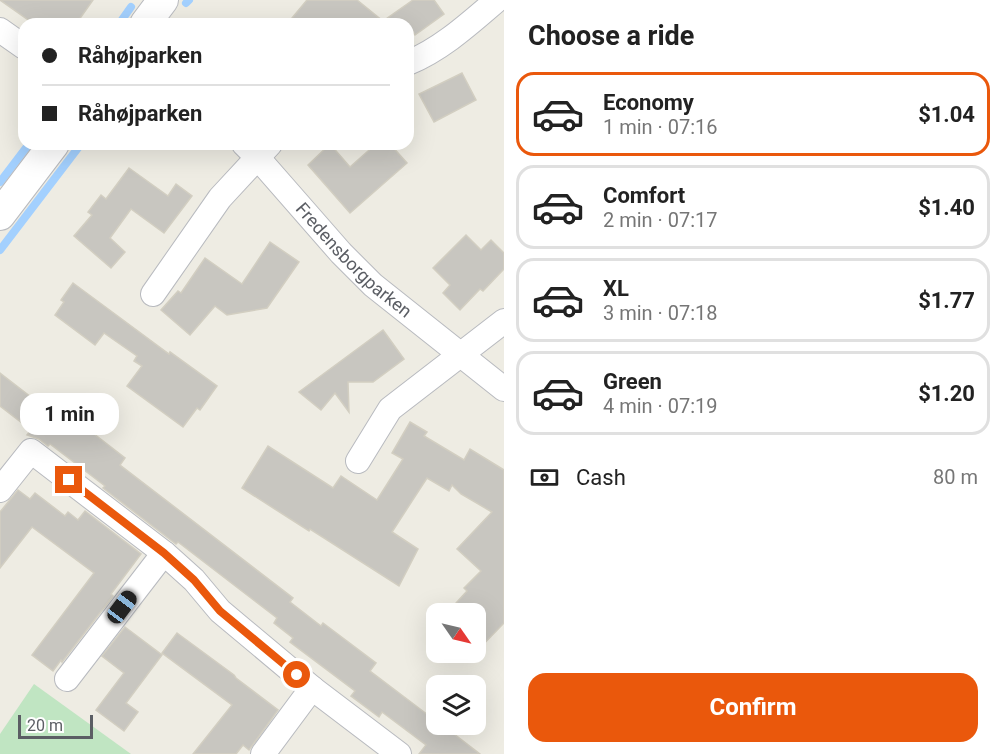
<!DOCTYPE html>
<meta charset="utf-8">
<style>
:root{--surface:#fff;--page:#f2f2f2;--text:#222;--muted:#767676;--line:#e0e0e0;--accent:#ea580c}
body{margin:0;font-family:Roboto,sans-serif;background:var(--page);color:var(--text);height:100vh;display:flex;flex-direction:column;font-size:22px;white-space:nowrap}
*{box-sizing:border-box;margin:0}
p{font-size:20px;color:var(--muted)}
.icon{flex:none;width:33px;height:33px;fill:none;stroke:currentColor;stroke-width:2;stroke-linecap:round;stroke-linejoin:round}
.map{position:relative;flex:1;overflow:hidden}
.panel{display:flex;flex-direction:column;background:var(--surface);width:498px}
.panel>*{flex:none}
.top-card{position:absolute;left:18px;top:18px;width:396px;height:132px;border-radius:18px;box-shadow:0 6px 24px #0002;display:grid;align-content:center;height:132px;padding:0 24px;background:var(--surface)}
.needle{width:39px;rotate:124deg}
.buttons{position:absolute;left:426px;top:603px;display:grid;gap:12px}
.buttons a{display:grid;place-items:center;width:60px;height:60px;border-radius:12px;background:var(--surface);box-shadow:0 6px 24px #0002;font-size:30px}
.scale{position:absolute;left:18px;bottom:15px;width:75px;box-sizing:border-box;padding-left:6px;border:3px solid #5b5e64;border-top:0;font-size:16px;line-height:21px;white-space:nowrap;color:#5b5e64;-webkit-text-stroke:4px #fff;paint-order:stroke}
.end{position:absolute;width:27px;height:27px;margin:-14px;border:8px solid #ea580c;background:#fff;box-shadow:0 0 0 3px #fff}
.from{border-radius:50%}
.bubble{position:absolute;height:42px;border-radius:18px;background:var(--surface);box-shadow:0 6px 24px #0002;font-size:20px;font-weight:700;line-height:42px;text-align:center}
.car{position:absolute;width:18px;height:36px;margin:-18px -9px;border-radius:8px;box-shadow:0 0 4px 2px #0007;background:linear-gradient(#222 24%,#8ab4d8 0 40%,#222 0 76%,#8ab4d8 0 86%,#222 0)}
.top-card b{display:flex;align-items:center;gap:21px;height:57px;font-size:22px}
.top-card b+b{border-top:2px solid var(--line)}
.top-card i{width:15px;height:15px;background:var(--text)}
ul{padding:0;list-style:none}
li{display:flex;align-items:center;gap:18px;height:84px;margin:0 12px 9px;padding:0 12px;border:3px solid var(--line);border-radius:18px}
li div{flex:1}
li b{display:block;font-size:22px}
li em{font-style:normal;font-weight:700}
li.active{border-color:var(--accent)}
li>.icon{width:54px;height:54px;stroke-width:1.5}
h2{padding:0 24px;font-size:27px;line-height:72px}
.pay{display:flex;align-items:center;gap:15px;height:66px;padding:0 24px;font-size:22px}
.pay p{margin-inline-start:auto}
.cta{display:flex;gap:12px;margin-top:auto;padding:12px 24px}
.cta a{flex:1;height:69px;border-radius:18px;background:var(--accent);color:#fff;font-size:24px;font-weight:700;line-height:69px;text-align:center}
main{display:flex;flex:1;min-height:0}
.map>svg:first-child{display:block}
.green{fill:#c0e5c2}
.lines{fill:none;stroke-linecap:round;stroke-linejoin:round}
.stream{stroke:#a3d0fe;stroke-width:8}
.building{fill:#c8c6c0;stroke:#d2cec1;stroke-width:1.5}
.minor-casing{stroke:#b8babf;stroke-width:26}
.tertiary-casing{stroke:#b8babf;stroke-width:32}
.minor{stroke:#fff;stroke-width:24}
.tertiary{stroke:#fff;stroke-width:30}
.route{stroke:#ea580c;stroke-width:8}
.labels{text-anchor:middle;stroke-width:6;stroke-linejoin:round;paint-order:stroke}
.street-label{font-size:18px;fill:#5b5e64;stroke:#fff}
</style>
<main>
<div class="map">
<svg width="504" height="754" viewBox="0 0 504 754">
<rect width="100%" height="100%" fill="#eeece3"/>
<polygon class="green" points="34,684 131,754 0,754 0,734"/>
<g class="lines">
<g class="stream">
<polyline points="186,3 189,0"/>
<polyline points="119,24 131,7"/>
<polyline points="0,182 29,144"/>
<polyline points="0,250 81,144"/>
</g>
</g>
<g class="building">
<polygon points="0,0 93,0 76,24 34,24"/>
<polygon points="307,0 357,0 383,21 413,0 434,0 444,14 415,35 408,24 287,24"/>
<polygon points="462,73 476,100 434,122 419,94"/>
<polygon points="330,144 350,167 376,144 390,144 407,163 350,213 308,165"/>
<polygon points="129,168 168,196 176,184 192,196 164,233 131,209 110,238 125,252 111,268 74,236 92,215 88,212 101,195 106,199"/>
<polygon points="466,235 481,250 491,240 504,253 504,269 483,291 480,289 460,310 443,293 450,285 433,268"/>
<polygon points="270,242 299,262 267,308 227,315 215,306 190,335 161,310 178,291 181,293 205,258 242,284"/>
<polygon points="73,283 169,354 170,352 217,386 200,410 197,408 183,427 127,386 142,366 134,361 137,356 104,333 95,345 55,315 64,302 61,300"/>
<polygon points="383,330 404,359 373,382 348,382 349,412 335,393 321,410 299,392"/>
<polygon points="0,373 66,424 72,416 89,430 125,458 120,465 293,598 290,602 321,626 323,623 376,663 370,671 436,721 436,724 441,724 480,754 419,754 426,745 382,712 379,717 351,696 355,691 290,642 293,638 274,623 277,618 178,542 176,544 103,488 105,486 50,444 48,446 39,439 27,435 31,430 0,406"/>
<polygon points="410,422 427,432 424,436 464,460 470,449 504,470 504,623 476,652 476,614 446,614 467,591 464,588 481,571 457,549 492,512 461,494 452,485 449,491 427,478 392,532 418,549 399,586 310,529 309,531 242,488 268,446 333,488 341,476 377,500 403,459 392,453"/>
<polygon points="18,490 30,499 35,493 65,516 68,512 78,520 85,511 141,554 111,594 113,596 62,662 61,660 53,671 32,655 94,573 32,527 0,568 0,512"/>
<polygon points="125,627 162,655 126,703 138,712 124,731 96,710 124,673 102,656"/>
<polygon points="177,633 234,675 236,678 278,710 249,750 243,745 236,754 193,754 232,705 162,653"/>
</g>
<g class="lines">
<defs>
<g id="minor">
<polyline points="0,30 24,47"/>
<path d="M408 63C442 49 470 23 497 0"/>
<path id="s1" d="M244 144 257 157 341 253 373 285 504 389"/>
<polyline points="153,294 220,198 270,144"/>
<polyline points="358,461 390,409 504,321"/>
<polyline points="0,490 31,451 164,553 194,580 220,611 312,688 399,754"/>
<polyline points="67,679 164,553"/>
<polyline points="263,754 312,688"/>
</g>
<g id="tertiary">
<polyline points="145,24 163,0"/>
<polyline points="0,215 54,144"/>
</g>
</defs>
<use href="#minor" class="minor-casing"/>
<use href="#tertiary" class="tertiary-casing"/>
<use href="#minor" class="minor"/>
<use href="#tertiary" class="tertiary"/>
</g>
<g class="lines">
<polyline class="route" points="69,480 164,553 194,580 220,611 297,675"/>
</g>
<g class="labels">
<g class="street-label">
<text dy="6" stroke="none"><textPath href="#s1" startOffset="160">Fredensborgparken</textPath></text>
</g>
</g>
</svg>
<div class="buttons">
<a><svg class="needle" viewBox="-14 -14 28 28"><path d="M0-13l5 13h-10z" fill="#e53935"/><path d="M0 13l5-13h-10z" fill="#767676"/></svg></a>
<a><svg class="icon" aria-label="layers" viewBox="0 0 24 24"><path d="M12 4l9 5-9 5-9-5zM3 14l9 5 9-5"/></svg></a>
</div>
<div class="scale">20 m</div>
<i class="end from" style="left:297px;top:675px"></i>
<i class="end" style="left:69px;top:480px"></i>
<div class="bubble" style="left:20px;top:393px;width:99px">1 min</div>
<i class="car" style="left:122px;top:607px;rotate:37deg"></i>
<div class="top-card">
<b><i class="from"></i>Råhøjparken</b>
<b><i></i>Råhøjparken</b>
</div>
</div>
<section class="panel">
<h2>Choose a ride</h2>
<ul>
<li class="active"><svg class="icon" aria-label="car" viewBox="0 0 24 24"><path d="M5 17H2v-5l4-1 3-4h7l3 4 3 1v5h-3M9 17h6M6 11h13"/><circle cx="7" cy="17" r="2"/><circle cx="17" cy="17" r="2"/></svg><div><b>Economy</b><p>1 min · 07:16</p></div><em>$1.04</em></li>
<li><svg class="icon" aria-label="car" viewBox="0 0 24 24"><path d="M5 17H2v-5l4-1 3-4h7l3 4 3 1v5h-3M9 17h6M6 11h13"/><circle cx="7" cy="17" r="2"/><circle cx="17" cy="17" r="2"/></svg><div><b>Comfort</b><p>2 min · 07:17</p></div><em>$1.40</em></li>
<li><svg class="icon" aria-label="car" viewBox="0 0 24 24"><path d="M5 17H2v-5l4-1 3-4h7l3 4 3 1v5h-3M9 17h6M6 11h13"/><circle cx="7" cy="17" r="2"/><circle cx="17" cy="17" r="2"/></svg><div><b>XL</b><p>3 min · 07:18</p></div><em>$1.77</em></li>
<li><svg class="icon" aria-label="car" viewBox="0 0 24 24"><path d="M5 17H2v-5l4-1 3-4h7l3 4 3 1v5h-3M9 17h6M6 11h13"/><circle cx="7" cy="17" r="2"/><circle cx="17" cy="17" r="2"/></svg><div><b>Green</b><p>4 min · 07:19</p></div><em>$1.20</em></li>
</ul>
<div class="pay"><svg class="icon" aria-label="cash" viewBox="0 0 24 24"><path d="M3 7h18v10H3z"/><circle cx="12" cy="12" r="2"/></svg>Cash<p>80 m</p></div>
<div class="cta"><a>Confirm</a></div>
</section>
</main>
